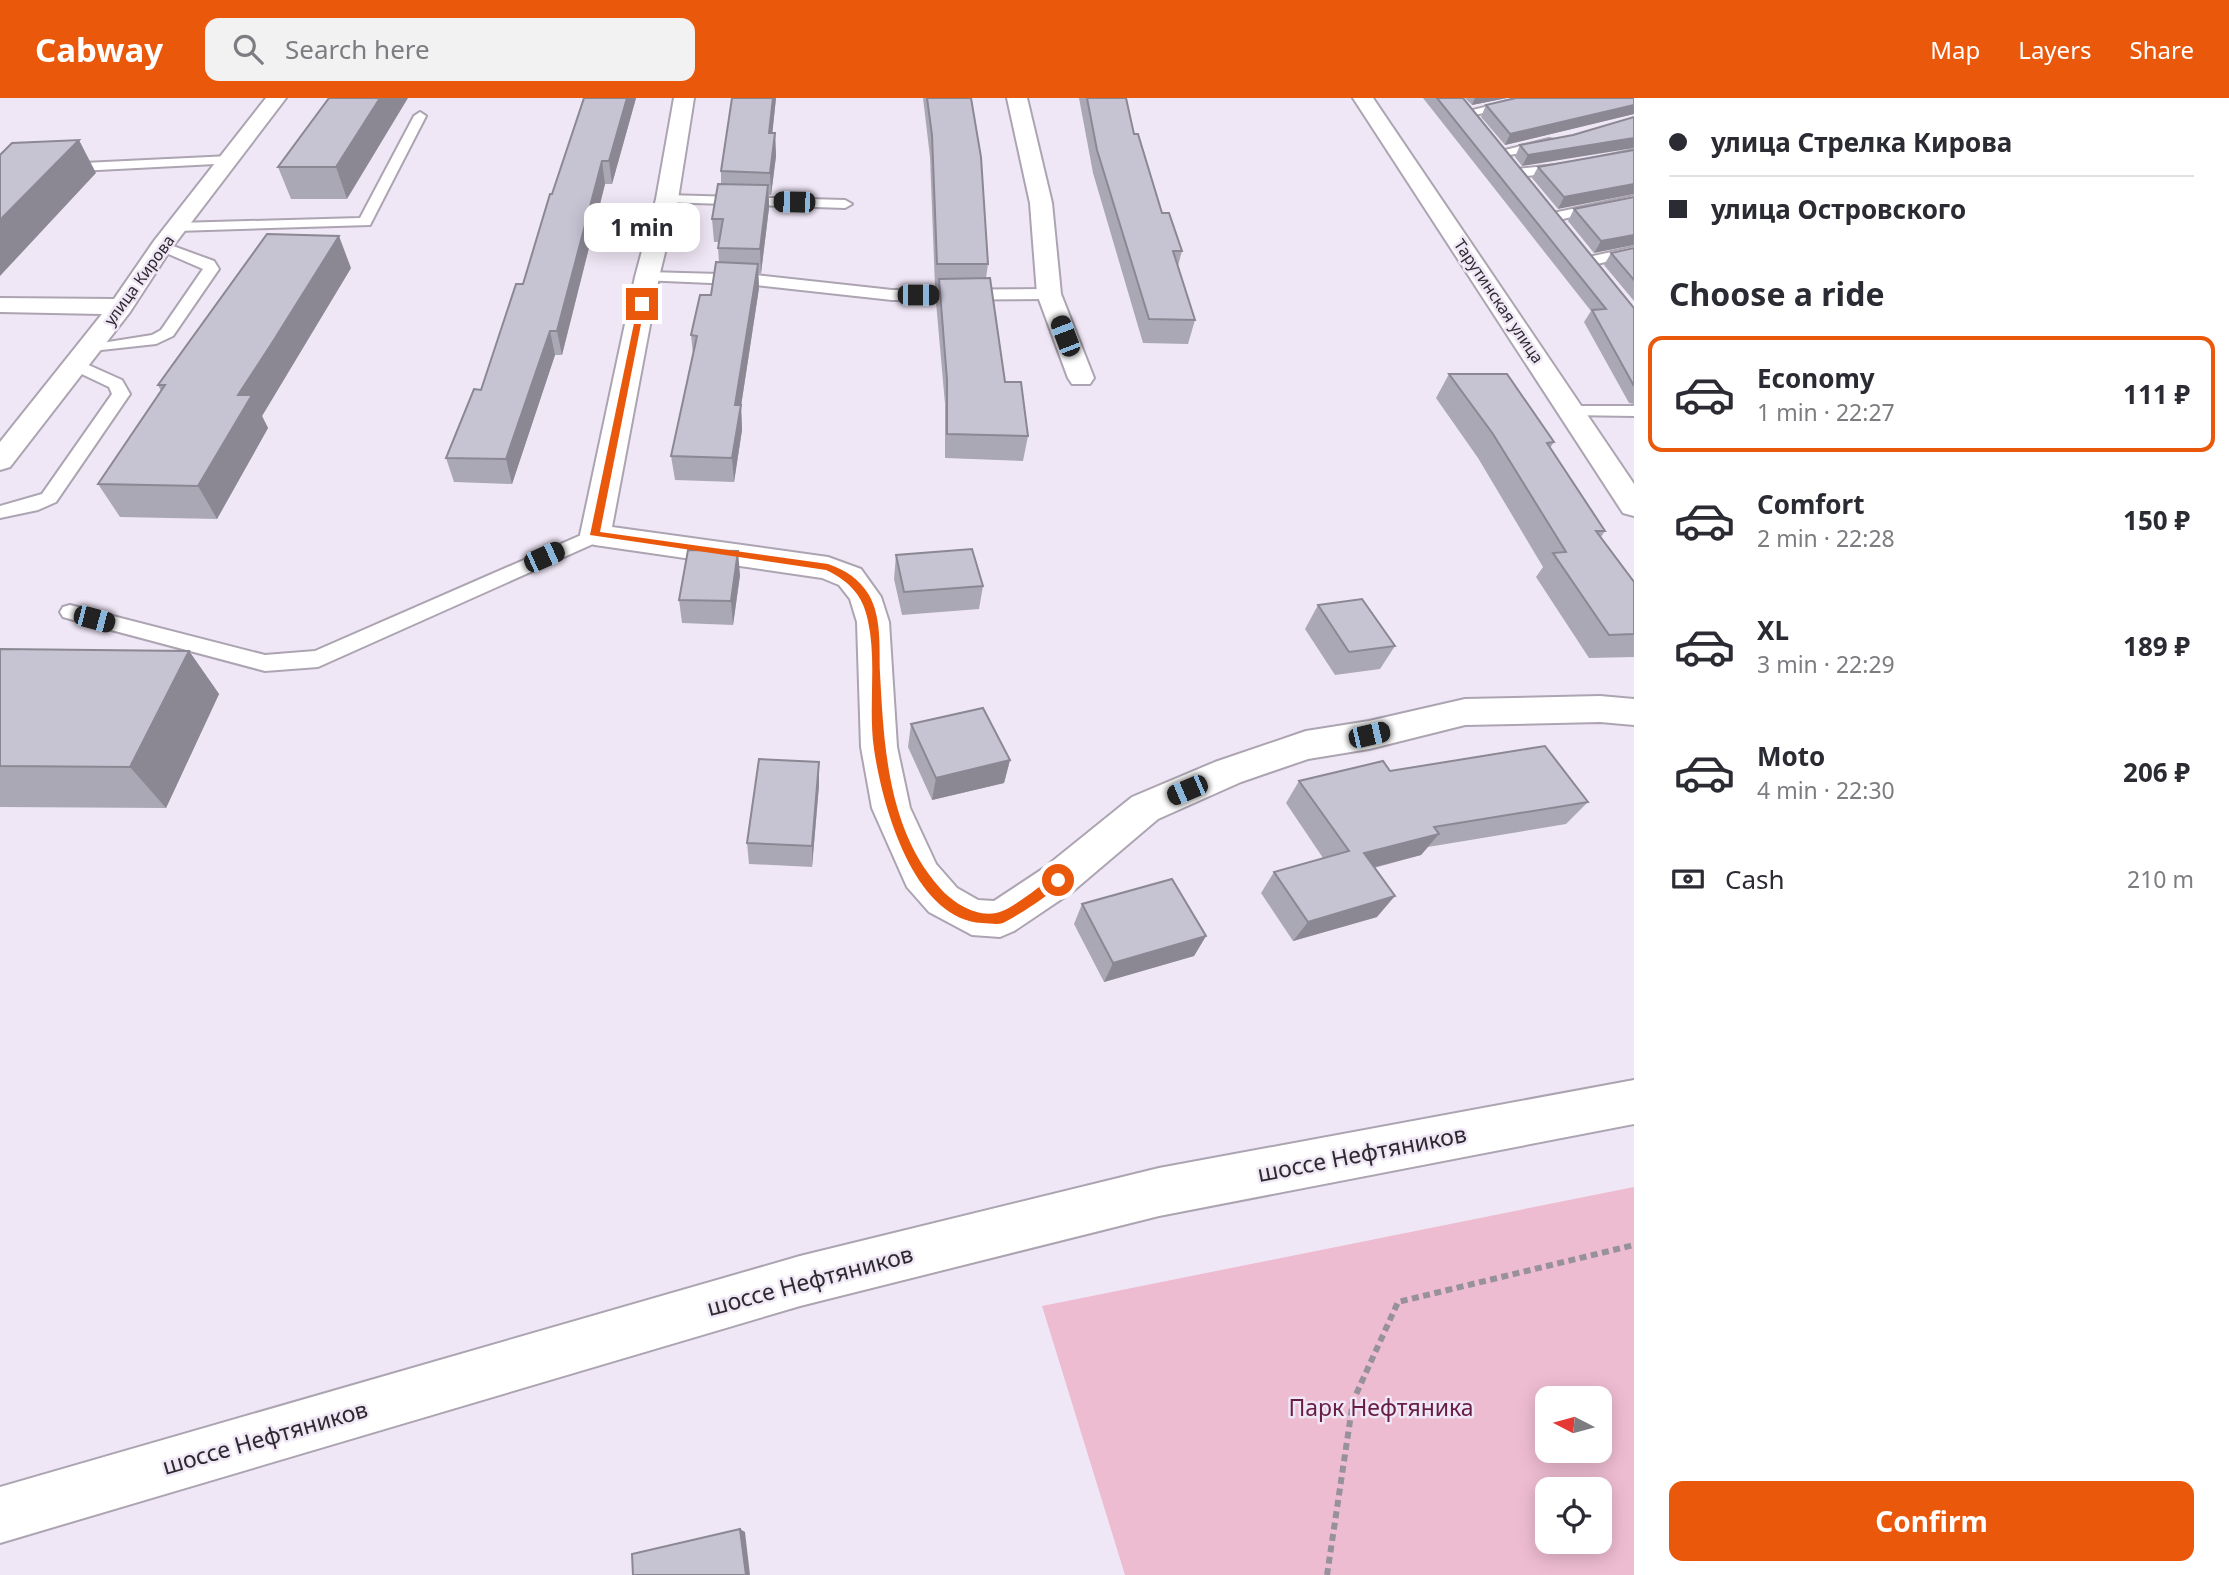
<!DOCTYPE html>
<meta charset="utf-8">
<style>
:root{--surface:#fff;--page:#f2f2f3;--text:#2b2b33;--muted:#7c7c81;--line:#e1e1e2;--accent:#ea580c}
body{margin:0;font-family:"Noto Sans",sans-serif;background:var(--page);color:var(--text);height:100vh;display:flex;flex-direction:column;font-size:26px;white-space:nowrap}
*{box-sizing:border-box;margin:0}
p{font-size:23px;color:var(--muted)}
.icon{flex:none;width:38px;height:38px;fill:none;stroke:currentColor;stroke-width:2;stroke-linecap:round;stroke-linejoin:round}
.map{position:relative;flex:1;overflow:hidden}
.sheet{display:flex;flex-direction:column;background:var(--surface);width:595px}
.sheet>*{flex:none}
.top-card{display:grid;align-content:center;height:154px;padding:0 35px;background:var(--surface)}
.needle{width:46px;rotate:276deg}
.controls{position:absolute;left:1535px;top:1288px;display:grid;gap:14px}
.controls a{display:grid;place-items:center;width:77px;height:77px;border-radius:14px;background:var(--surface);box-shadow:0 4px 18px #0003;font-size:35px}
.end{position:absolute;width:32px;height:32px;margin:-16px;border:9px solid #ea580c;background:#fff;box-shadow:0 0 0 4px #fff}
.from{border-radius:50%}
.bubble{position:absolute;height:49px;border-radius:14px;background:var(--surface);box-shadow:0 4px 18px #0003;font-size:23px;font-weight:700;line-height:49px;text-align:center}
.car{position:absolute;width:21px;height:42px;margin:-21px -10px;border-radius:9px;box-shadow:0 0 5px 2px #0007;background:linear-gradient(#222 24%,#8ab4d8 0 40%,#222 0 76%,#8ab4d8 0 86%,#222 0)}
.top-card b{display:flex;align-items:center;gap:24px;height:66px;font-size:26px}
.top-card b+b{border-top:2px solid var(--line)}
.top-card i{width:18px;height:18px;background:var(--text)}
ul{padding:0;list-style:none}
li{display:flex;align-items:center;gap:21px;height:116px;margin:0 14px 10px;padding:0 21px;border:4px solid transparent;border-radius:14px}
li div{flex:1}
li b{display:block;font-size:26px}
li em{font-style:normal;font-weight:700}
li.on{border-color:var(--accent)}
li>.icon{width:63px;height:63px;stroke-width:1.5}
h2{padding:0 35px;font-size:32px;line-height:84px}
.pay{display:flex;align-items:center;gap:18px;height:77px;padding:0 35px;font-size:26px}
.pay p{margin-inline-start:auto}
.action{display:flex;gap:14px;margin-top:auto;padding:14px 35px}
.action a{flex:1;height:80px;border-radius:14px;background:var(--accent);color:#fff;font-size:28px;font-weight:700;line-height:80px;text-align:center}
header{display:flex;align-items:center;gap:42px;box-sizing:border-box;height:98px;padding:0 35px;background:var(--accent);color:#fff}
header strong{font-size:33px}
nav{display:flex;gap:38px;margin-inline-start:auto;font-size:24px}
.search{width:490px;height:63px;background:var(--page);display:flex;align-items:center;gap:18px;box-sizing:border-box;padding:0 24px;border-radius:14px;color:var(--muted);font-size:26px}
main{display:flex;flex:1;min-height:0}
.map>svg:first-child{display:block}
.green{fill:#eebcd1;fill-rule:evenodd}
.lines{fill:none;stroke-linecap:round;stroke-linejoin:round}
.service-casing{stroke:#aca4b1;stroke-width:4}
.minor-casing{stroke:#aca4b1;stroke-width:4}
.secondary-casing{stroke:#aca4b1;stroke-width:4}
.path{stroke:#97919c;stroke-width:6;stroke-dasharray:7 4.5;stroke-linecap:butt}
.service{fill:#fff;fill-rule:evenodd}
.minor{fill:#fff;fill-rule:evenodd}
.secondary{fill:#fff;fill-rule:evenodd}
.wall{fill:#aaa8b5}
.shaded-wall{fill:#8b8894}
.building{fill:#c6c3d3;stroke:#8b8894;stroke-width:2}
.route{fill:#ea580c}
.labels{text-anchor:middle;stroke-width:5;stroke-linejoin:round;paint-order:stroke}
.far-street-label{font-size:16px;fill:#2d2a2f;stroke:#f0e7f6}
.near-street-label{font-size:23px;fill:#2d2a2f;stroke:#f0e7f6}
.near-park-label{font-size:23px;fill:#681d45;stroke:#f0e7f6}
</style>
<header>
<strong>Cabway</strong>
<div class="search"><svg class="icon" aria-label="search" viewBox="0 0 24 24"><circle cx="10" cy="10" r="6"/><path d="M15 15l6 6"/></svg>Search here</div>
<nav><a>Map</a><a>Layers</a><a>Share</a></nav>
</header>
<main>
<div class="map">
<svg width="1634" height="1477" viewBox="0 0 1634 1477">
<rect width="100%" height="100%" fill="#f0e7f6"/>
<path class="green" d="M1634 1089V1477H1125L1042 1208ZM1547 1300H1600V1353H1547ZM1547 1391H1600V1444H1547Z"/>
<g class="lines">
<defs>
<g id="service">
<polygon points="1520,0 1544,0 1467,19 1461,15"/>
<polygon points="420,14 426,18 370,127 177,133 170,129 177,125 360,120 414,18"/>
<polygon points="1549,41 1554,42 1554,48 1500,59 1493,55"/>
<polygon points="1634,52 1634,60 1566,74 1517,79 1510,75 1517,71 1566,66"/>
<polygon points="230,58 235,59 235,65 0,77 0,69"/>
<polygon points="667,97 845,102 852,106 845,110 662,104 660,101"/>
<polygon points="1634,98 1634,106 1553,123 1546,119 1553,115"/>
<polygon points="162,144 214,163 219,171 173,238 156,246 83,254 83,248 152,237 161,232 203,171 157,151 157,145"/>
<polygon points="1634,149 1634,157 1589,168 1581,163 1584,160"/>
<polygon points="647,174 756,177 892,192 1049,191 1057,196 1049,201 892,202 756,187 642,182 642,176"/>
<polygon points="75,261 122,282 130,296 56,404 38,412 0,420 0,408 42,396 112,296 109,289 69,270 67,266"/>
<polygon points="1573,308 1634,308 1634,318 1567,317 1564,313 1567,309"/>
<polygon points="595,431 605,437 602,442 318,569 265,573 70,521 63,519 60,514 63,509 70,507 265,557 315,553"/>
</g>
<g id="minor">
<polygon points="266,0 286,0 171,151 130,214 10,369 0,372 0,344 102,216 0,214 0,200 114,201 154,143"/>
<polygon points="674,0 694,0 678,101 659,179 612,429 828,459 861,471 881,499 889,524 897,649 910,710 936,766 957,790 978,802 994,803 1044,770 1132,699 1215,664 1306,633 1369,623 1465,601 1600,598 1634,601 1634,627 1600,624 1465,627 1369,651 1308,661 1241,684 1158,721 1072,794 1014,833 1000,839 972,837 929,814 907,789 872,710 861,649 857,524 850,501 839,487 822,480 595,447 584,444 580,437 635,179 656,101"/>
<polygon points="1007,0 1027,0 1052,105 1061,196 1094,280 1090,286 1072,286 1068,280 1037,196 1030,105"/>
<polygon points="1353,0 1373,0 1634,386 1634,418 1623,415"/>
</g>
<polygon id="secondary" points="1634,982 1634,1026 1159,1118 800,1208 0,1445 0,1389 800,1158 1159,1070"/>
</defs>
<use href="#service" class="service-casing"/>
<use href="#minor" class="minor-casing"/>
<use href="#secondary" class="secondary-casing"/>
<polyline class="path" points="1327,1477 1353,1303 1398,1204 1634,1147"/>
<use href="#service" class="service"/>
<use href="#minor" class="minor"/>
<use href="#secondary" class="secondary"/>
</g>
<g class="wall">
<polygon points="329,0 347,101 291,101 278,69"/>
<polygon points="636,0 612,86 605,86 562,257 555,257 512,386 454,384 446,360 481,292 523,186 552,96"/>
<polygon points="732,0 776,0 772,35 775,35 776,58 771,97 769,97 769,110 761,175 758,175 759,190 741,308 742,332 734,384 675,382 671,358 693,256 691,237 711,197 719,165 718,150 719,144 714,144 712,121 721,86 721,73"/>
<polygon points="923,0 971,0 988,166 986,180 1005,284 1028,338 1023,363 945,360 945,306 936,204 938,189 935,189 930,59"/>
<polygon points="1079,0 1126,0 1134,36 1162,115 1182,153 1178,168 1195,222 1188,246 1143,245 1093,75"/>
<polygon points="1423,0 1463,0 1634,210 1634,306 1629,305 1584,224 1591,213"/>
<polygon points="1465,0 1507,0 1472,7"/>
<polygon points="1634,0 1634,16 1505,47 1481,19 1486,7"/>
<polygon points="1573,37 1522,68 1515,59 1520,47"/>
<polygon points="1634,52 1558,111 1532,80 1538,69"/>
<polygon points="1634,99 1594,155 1568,123 1574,111"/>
<polygon points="1634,150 1634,203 1604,167 1611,155"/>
<polygon points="351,170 262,318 268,330 217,421 120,419 98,386 161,293 158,287"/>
<polygon points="1449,276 1554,344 1550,350 1605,433 1601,439 1634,484 1634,559 1589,560 1536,479 1543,469 1478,360 1436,300"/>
<polygon points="896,457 983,488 979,511 902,517 894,481"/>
<polygon points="740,477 733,527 682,525 679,502"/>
<polygon points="1318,507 1395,548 1380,571 1335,577 1305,531"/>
<polygon points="0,551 189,553 219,596 166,710 0,709"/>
<polygon points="911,626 1010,662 1004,685 932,702 908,649"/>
<polygon points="819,664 819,687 812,769 749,766 747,745"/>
<polygon points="1390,673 1588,704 1566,726 1428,749 1421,757 1374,770 1377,819 1293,843 1261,795 1274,774 1323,760 1286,705 1299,683"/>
<polygon points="1082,806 1206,838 1194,858 1104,884 1074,826"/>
</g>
<g class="shaded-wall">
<polygon points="380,0 408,0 347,101 336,69"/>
<polygon points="627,0 636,0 612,86 609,63"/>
<polygon points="773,0 776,0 770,58 769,35"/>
<polygon points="1475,0 1507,0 1472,7"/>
<polygon points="1634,7 1634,16 1505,47 1510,36"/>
<polygon points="775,35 776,58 771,97 770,75"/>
<polygon points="1634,40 1634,50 1522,68 1528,57"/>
<polygon points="79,42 96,75 0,178 0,122"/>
<polygon points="602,63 605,86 562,257 557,233"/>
<polygon points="1634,86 1634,96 1558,111 1564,99"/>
<polygon points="768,87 769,110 761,175 760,151"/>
<polygon points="1634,137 1634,147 1594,155 1601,143"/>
<polygon points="339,138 351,170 262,318 268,330 217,421 198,388 238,297"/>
<polygon points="758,166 759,190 741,308 742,332 734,384 732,360 735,307"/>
<polygon points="550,233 555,257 512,386 506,361"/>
<polygon points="738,453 740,477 733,527 731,503"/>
<polygon points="189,553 219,596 166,710 130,669"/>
<polygon points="1010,662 1004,685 932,702 936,680"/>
<polygon points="819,664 819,687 812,769 812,748"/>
<polygon points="1439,736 1421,757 1348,776 1364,755"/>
<polygon points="1395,798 1377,819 1293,843 1308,824"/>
<polygon points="1206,838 1194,858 1104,884 1113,865"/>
<polygon points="740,1431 745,1434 750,1477 746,1477"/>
</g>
<g class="building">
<polygon points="329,0 380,0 336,69 278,69"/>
<polygon points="584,0 627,0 609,63 602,63 557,233 550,233 506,361 446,360 474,291 481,292 516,186 523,186 550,96 552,96"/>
<polygon points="732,0 773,0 769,35 775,35 770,75 721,73"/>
<polygon points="927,0 971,0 981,59 988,166 937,166 932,37"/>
<polygon points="1087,0 1126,0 1134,36 1138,36 1162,115 1169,115 1182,153 1173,153 1195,222 1149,221 1097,52"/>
<polygon points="1437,0 1463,0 1634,210 1634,288 1592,212 1606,211"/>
<polygon points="1516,0 1634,0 1634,7 1510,36 1486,7"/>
<polygon points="1634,19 1634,40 1528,57 1520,47 1573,37"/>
<polygon points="79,42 0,122 0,57 12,45"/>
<polygon points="1634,52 1634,86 1564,99 1538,69"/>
<polygon points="718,86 768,87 760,151 718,150 723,121 712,121"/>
<polygon points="1634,99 1634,137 1601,143 1574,111"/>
<polygon points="267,136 339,138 272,245 238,297 252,297 198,388 98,386 165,287 158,287"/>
<polygon points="1634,150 1634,182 1611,155"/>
<polygon points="716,164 758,166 735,307 741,307 732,360 671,358 697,238 691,237 700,197 711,197"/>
<polygon points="990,180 1005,284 1021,284 1028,338 947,336 947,282 939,181"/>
<polygon points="1449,276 1507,276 1554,344 1547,345 1605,433 1596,433 1634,484 1634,536 1609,537 1553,455 1566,454 1493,336"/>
<polygon points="972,451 983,488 904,494 896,457"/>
<polygon points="688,452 738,453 731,503 679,502"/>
<polygon points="1362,501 1395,548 1349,554 1318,507"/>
<polygon points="0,551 189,553 130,669 0,668"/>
<polygon points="983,610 1010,662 936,680 911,626"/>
<polygon points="1545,648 1588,704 1434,729 1439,736 1364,755 1395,798 1308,824 1274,774 1349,753 1299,683 1383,663 1390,673"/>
<polygon points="759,661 819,664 812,748 747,745"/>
<polygon points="1172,781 1206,838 1113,865 1082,806"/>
<polygon points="740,1431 746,1477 633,1477 632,1456"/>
</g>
<path class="route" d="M642 203 645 206 600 434 828 466C846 472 859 481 869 497 882 520 879 550 880 575 884 649 888 732 940 790 953 805 976 819 996 815 1010 813 1041 787 1054 778L1058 777 1064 782C1056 793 1016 819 1003 825 997 827 989 825 982 825 913 821 882 706 874 651 868 609 877 564 868 523 863 497 849 483 826 472L590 437 638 206Z"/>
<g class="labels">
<g class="far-street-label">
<text transform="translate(139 182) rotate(-54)" y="6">улица Кирова</text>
<text transform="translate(1499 203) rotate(56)" y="6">Тарутинская улица</text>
</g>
<g class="near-street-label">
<text transform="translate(1362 1056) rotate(-11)" y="8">шоссе Нефтяников</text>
<text transform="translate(810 1183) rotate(-15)" y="8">шоссе Нефтяников</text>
<text transform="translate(265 1340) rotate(-16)" y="8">шоссе Нефтяников</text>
</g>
<g class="near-park-label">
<text x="1381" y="1318">Парк Нефтяника</text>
</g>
</g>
</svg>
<div class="controls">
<a><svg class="needle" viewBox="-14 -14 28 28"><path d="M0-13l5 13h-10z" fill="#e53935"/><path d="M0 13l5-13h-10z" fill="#7c7c81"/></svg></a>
<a><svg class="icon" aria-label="locate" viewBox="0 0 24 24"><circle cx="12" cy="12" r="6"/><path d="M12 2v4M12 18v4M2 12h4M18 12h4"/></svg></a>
</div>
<i class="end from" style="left:1058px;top:782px"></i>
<i class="end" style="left:642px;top:206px"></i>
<div class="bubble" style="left:584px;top:105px;width:116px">1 min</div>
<i class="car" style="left:794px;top:104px;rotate:271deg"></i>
<i class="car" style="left:918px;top:197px;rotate:90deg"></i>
<i class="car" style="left:1065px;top:238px;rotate:339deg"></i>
<i class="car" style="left:544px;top:459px;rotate:66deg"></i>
<i class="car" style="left:94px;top:521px;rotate:105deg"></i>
<i class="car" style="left:1369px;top:637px;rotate:77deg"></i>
<i class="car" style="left:1187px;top:692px;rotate:247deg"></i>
</div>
<section class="sheet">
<div class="top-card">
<b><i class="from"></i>улица Стрелка Кирова</b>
<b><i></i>улица Островского</b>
</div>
<h2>Choose a ride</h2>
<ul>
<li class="on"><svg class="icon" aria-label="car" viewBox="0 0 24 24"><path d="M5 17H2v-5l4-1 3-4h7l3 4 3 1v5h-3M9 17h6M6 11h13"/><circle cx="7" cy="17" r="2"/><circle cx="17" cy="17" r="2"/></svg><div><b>Economy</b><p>1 min · 22:27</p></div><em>111 ₽</em></li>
<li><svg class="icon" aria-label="car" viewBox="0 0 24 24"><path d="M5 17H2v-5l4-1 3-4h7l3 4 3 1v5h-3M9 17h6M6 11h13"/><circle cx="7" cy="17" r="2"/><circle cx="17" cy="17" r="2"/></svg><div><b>Comfort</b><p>2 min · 22:28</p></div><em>150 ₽</em></li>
<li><svg class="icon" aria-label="car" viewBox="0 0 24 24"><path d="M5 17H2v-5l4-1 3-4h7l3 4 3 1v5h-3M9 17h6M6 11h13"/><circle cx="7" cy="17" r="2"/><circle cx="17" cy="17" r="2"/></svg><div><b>XL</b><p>3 min · 22:29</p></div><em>189 ₽</em></li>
<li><svg class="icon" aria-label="car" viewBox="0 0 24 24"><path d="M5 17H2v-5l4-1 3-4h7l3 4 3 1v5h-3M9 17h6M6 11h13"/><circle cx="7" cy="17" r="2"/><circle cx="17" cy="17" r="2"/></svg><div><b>Moto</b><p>4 min · 22:30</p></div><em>206 ₽</em></li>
</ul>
<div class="pay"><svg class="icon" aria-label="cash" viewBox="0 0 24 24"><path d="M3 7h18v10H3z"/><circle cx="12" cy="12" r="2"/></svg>Cash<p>210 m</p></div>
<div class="action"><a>Confirm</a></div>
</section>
</main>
